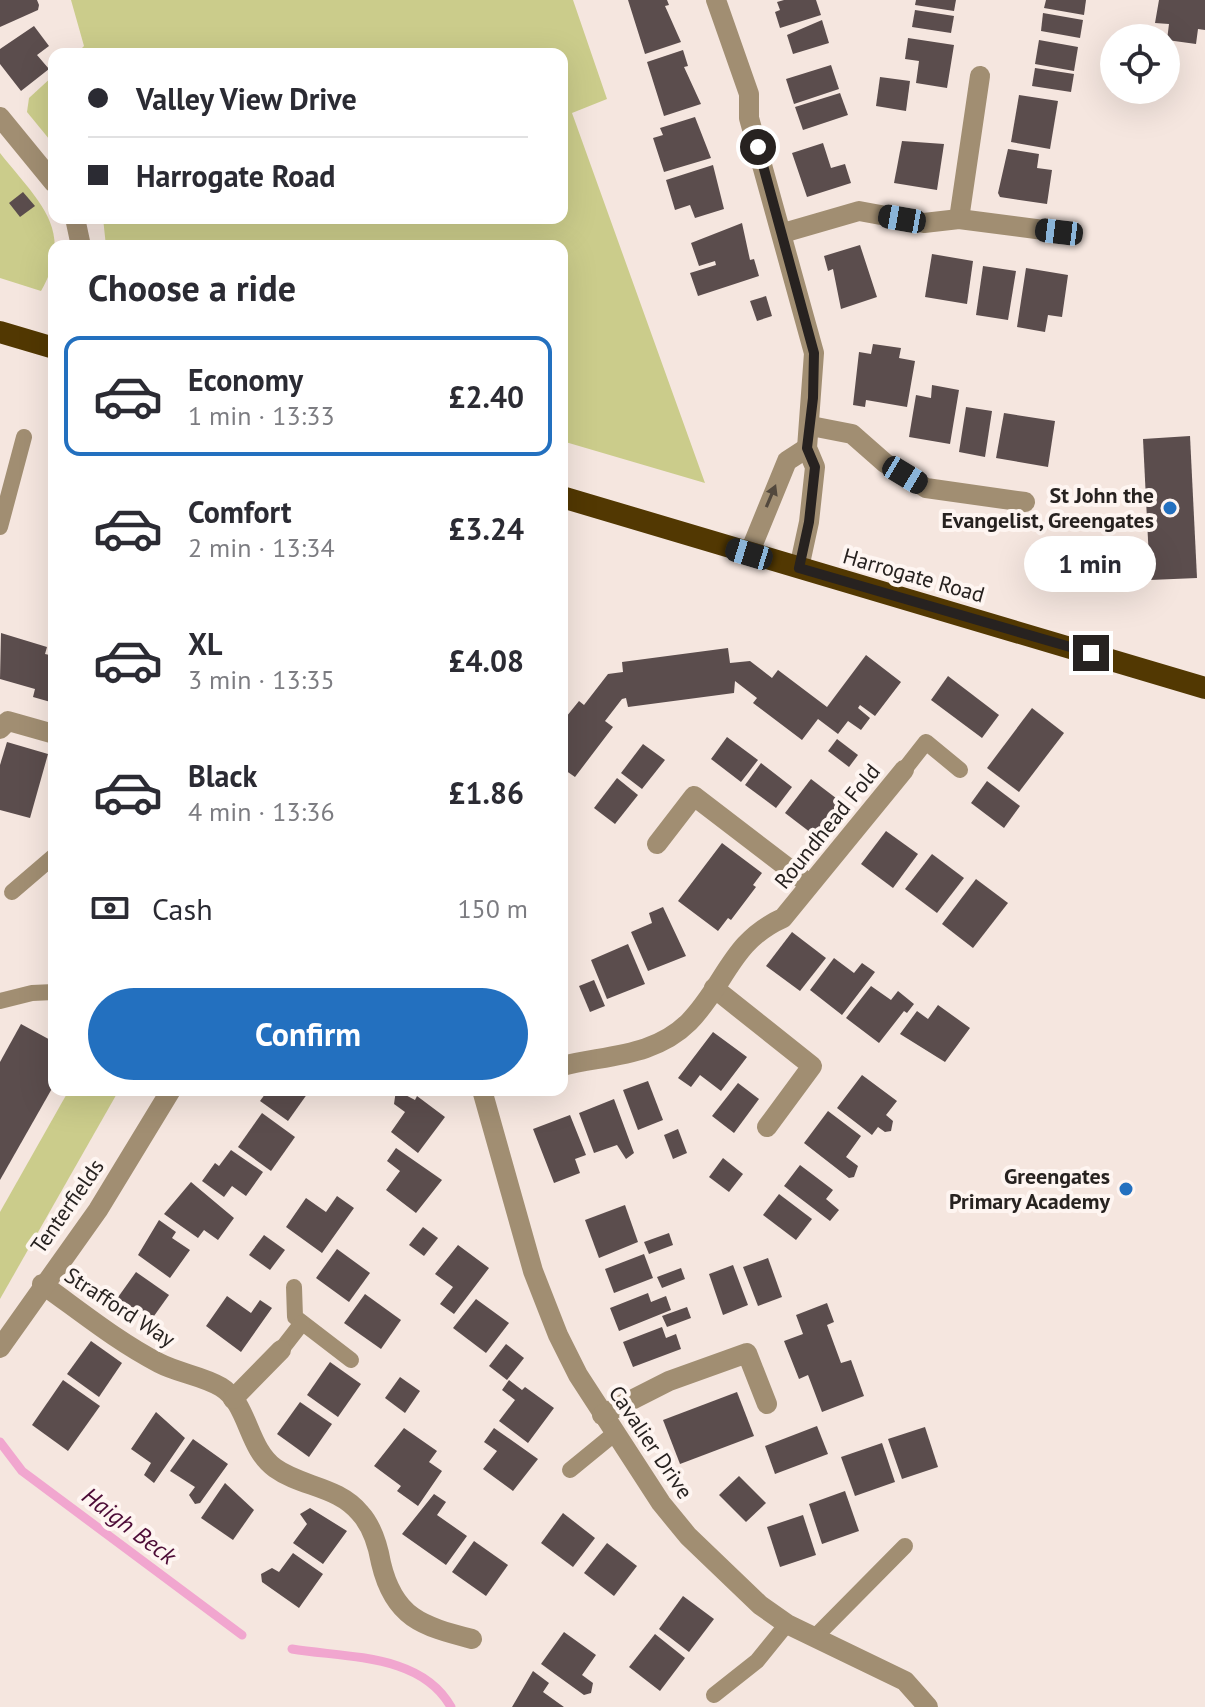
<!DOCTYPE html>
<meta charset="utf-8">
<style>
:root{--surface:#fff;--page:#f2f2f3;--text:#2b2b33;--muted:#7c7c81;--line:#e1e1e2;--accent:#2370bf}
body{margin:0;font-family:"PT Sans",sans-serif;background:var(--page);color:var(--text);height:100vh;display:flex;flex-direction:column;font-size:30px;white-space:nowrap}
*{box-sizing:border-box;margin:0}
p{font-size:26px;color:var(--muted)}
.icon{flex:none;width:44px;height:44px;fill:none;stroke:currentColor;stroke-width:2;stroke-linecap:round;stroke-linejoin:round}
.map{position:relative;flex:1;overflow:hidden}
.details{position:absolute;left:48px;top:240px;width:520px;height:856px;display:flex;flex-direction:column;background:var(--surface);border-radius:16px;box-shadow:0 8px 32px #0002}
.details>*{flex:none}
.guide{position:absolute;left:48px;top:48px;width:520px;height:176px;border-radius:16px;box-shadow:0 8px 32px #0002;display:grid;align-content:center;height:176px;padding:0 40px;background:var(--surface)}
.tools{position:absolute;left:1100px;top:24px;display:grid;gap:16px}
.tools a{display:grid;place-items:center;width:80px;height:80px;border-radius:50%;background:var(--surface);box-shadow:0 8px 32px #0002;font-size:40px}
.end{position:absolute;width:36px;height:36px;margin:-18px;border:10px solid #272220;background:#fff;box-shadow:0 0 0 4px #fff}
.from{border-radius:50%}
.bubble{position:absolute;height:56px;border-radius:28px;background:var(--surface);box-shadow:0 8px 32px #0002;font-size:26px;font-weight:600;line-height:56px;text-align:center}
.car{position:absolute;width:24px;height:48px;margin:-24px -12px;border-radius:10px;box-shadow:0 0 6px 2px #0007;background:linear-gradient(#222 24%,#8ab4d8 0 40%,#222 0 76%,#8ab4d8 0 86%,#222 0)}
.guide b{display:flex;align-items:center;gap:28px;height:76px;font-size:30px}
.guide b+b{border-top:2px solid var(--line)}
.guide i{width:20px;height:20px;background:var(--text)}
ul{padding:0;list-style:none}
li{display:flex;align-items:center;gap:24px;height:120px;margin:0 16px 12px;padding:0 24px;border:4px solid transparent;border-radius:16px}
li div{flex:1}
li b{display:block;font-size:30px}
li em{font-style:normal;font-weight:600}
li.current{border-color:var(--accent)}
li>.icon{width:72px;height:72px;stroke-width:1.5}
h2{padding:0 40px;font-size:36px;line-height:96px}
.pay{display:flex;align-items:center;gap:20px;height:88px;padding:0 40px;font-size:30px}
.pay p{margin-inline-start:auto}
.primary-button{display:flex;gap:16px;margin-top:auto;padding:16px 40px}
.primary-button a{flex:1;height:92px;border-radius:48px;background:var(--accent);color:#fff;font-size:32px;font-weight:600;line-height:92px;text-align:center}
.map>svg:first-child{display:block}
.green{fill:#cbcc8b}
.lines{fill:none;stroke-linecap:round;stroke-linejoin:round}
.stream{stroke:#f1a6cf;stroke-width:9}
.building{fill:#5b4d4d}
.service{stroke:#a18e72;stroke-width:16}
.minor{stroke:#a18e72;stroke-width:20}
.trunk{stroke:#523802;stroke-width:22}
.oneway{fill:#52483d}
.route{stroke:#272220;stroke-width:10}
.poi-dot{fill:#2370bf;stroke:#fef5f1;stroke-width:3}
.labels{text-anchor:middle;stroke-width:8;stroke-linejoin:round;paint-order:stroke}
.poi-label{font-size:22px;font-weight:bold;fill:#272220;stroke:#fef5f1;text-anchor:end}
.street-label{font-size:22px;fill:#272220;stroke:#fef5f1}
.water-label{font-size:24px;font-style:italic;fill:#4c0b36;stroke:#fef5f1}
</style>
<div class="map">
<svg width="1205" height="1707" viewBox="0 0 1205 1707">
<rect width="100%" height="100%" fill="#f5e6df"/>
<g class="green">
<polygon points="71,0 573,0 607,99 572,113 705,483 562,441 562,246 106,246 103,218 562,218 562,54 76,54 84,46"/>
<polygon points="54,75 54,145 27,112 29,98"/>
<path d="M0 153C38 201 76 230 41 291L0 278Z"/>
<polygon points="69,1090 119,1090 0,1299 0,1212"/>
</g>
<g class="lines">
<g class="stream">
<polyline points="0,1442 22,1471 242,1635"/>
<path d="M292 1649C346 1658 421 1653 451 1707"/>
</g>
</g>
<g class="building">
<polygon points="0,0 37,0 39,5 38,10 0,27"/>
<polygon points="628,0 667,0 669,5 665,6 681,42 645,54"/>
<polygon points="784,0 816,0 821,15 780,28 775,12 780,10 777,2"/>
<polygon points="916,0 956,0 954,11 915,5"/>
<polygon points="1046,0 1086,0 1084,15 1044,8"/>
<polygon points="1159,0 1205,0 1205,30 1198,29 1196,44 1167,40 1169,24 1155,23"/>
<polygon points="915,10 954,16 951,33 912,27"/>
<polygon points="1043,13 1083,20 1080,38 1041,31"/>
<polygon points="822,20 829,43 793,54 787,35"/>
<polygon points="34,26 49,46 37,55 49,69 21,91 0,64 0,49"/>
<polygon points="908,38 954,45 947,88 916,83 919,61 905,59"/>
<polygon points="1039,40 1078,47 1074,71 1035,64"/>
<polygon points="683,50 688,66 684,67 701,104 664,116 647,62"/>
<polygon points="831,65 839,89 794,104 786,79"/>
<polygon points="1035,68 1074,74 1071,92 1032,86"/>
<polygon points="880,77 910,81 906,111 876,106"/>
<polygon points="840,93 848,115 803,130 795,107"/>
<polygon points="1019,95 1058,101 1050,149 1011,142"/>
<polygon points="695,117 711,158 664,172 653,138 663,135 660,128"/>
<polygon points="902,141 944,144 937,190 894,183"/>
<polygon points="823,143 831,168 845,164 851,183 807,197 792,153"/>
<polygon points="1008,149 1039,154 1037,168 1052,170 1047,204 1000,197 998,193"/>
<polygon points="713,165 724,209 695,218 690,205 675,210 666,180"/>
<polygon points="23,192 35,206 20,217 9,203"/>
<polygon points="742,223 750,260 754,259 759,276 698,296 690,273 716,265 715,261 699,266 691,243"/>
<polygon points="860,245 877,297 841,309 833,269 828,271 824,256"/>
<polygon points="932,254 973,261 967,304 925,297"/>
<polygon points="983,266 1016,271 1008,320 976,315"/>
<polygon points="1026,268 1068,275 1062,317 1048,315 1045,332 1017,327"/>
<polygon points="766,296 772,316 757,321 750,301"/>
<polygon points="873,344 901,348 899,358 915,361 907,407 866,400 865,407 853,405 859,352 871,354"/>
<polygon points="932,385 959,390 950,444 909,437 916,395 931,398"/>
<polygon points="966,407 992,411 985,457 959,452"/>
<polygon points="1004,413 1055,421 1048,467 996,458"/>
<polygon points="1190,436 1197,578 1150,580 1143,439"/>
<polygon points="1,633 47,647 45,654 54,656 54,703 33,697 35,689 0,679"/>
<polygon points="728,648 730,663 750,661 772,678 778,670 827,707 866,655 901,682 875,716 860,705 858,708 870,718 861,730 848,721 838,734 818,719 802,740 753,703 757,698 735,681 734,693 628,707 626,698 622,699 605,721 613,727 575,777 562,768 562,722 579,701 584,705 608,674 623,672 622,662"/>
<polygon points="948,676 999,715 982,738 931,700"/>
<polygon points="1032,708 1064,733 1019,792 987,768"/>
<polygon points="727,737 758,760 741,782 711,759"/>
<polygon points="837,739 858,755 849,767 828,751"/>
<polygon points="7,742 48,754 30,818 0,810 0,765"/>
<polygon points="643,744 665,760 642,789 621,773"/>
<polygon points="761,763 792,787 776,808 745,785"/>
<polygon points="617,778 638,795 615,824 594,808"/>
<polygon points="811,779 845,805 819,839 785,813"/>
<polygon points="987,781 1020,806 1004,828 971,803"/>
<polygon points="886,831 918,854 893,888 861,864"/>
<polygon points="722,843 762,873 753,885 756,887 731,920 728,918 718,931 678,901"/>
<polygon points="932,854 964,878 937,913 905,889"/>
<polygon points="976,879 1008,903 973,948 942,924"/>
<polygon points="663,907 686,956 648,971 631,932 652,923 649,913"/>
<polygon points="792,932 826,958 800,991 766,966"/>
<polygon points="628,944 645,984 607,999 591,960"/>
<polygon points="834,958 854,973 862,963 875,972 842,1015 810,990"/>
<polygon points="594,980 605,1006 590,1012 579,986"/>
<polygon points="871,986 891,1000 898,991 914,1004 907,1013 904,1011 879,1043 846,1018"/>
<polygon points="938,1005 970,1028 945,1062 900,1034 917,1011 928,1019"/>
<polygon points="21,1024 54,1042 54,1085 0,1180 0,1062"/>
<polygon points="713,1032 747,1057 721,1091 700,1075 691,1087 678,1078"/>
<polygon points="862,1075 897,1101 886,1115 893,1121 891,1131 885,1132 878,1127 872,1135 837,1108"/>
<polygon points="648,1081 663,1120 638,1130 623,1090"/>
<polygon points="738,1083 759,1099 734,1133 712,1116"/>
<polygon points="268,1090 310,1090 288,1121 260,1101"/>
<polygon points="396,1090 415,1100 417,1096 445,1117 418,1153 391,1132 405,1112 394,1104"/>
<polygon points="614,1099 634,1153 626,1159 617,1145 594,1153 579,1113"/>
<polygon points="828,1111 861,1136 846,1157 858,1166 854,1177 849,1178 804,1143"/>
<polygon points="262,1113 295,1137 271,1171 238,1147"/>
<polygon points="570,1115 586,1155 575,1159 580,1173 554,1183 533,1129"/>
<polygon points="678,1129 687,1153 673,1159 664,1135"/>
<polygon points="396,1148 442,1180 416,1213 386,1190 400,1171 387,1161"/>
<polygon points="231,1150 263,1172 246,1196 232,1186 224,1197 202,1181 215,1163 219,1166"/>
<polygon points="723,1158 743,1174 729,1192 709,1177"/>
<polygon points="800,1165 833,1190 826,1199 839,1210 830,1221 784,1186"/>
<polygon points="191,1182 234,1218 218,1240 204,1230 198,1238 164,1214"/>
<polygon points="779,1194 812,1219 796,1240 763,1215"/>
<polygon points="337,1196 354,1208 322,1253 286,1227 306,1198 326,1212"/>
<polygon points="625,1205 638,1242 599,1258 585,1220"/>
<polygon points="159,1220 176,1232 172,1238 190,1250 170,1278 138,1255"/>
<polygon points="423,1227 438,1238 424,1256 409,1245"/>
<polygon points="669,1233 673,1245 649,1254 644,1242"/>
<polygon points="264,1235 285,1250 270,1270 249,1255"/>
<polygon points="458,1245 489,1268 454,1314 440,1304 453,1287 435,1274"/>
<polygon points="337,1249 370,1273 349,1302 316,1278"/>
<polygon points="644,1254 653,1278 614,1293 605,1269"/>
<polygon points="768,1258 782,1297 758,1306 743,1267"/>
<polygon points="733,1265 748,1305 723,1315 709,1274"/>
<polygon points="681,1268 685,1279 662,1288 657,1277"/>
<polygon points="136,1272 169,1295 149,1323 116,1300"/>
<polygon points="648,1293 651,1302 666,1296 671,1310 619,1331 610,1308"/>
<polygon points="365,1294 401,1320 381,1349 344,1323"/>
<polygon points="227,1296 251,1313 260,1300 272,1308 241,1352 206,1326"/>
<polygon points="476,1299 509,1323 486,1353 453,1328"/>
<polygon points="827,1303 834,1322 827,1325 841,1363 851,1360 864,1396 822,1412 808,1375 799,1379 784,1341 803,1334 796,1315"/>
<polygon points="687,1307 691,1318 667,1327 662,1316"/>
<polygon points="662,1327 666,1338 676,1334 681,1349 633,1367 623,1342"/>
<polygon points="91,1341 122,1363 99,1397 67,1374"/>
<polygon points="506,1344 524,1358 507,1380 489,1366"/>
<polygon points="330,1362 361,1384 338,1417 307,1395"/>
<polygon points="400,1377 420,1391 405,1413 385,1398"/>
<polygon points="63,1380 100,1406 68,1451 32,1425"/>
<polygon points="509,1380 522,1390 525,1387 554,1408 528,1443 499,1421 515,1400 502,1390"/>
<polygon points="737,1392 754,1436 680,1464 663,1420"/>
<polygon points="300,1402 332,1424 309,1457 277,1434"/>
<polygon points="156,1412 185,1438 154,1483 144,1475 151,1463 131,1449"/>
<polygon points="817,1426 828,1454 775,1474 765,1446"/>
<polygon points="925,1427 938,1467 902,1479 888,1439"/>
<polygon points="404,1428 437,1451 429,1462 442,1471 418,1506 397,1491 401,1486 374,1466"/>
<polygon points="494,1428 538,1459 513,1491 483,1469 497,1451 484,1442"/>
<polygon points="193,1439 228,1464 200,1503 195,1504 189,1495 195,1487 170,1471"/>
<polygon points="882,1443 895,1482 855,1496 841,1457"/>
<polygon points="739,1476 766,1503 746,1522 719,1495"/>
<polygon points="225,1483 254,1510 233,1540 201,1518"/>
<polygon points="845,1491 859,1531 822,1544 809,1504"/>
<polygon points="434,1494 446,1502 437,1515 467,1536 446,1565 402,1534"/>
<polygon points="310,1508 347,1531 323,1564 293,1543 307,1524 300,1514"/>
<polygon points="563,1513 595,1538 573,1567 541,1543"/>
<polygon points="803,1515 816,1555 780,1567 767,1527"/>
<polygon points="474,1541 508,1565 486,1596 452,1572"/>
<polygon points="607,1543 637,1566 614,1596 584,1573"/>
<polygon points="293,1553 323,1574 299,1608 262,1582 261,1574 272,1568 279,1572"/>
<polygon points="683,1596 714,1619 689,1652 659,1629"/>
<polygon points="564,1632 596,1655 582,1675 593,1683 591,1693 584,1695 541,1664"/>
<polygon points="655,1634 685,1658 660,1691 629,1667"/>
<polygon points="533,1671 549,1683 543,1692 564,1707 512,1707"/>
</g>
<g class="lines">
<g class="service">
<polyline points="0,527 24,437"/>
<polyline points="904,770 926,742 960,770"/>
<polyline points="12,892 54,856"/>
<polyline points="0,1001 32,993 54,992"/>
<polyline points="294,1287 295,1317 351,1360"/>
<polyline points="281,1350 302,1323"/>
<polyline points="570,1470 614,1434"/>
<polyline points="815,1637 905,1546"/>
<polyline points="714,1695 757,1661 787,1624"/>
</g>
<g class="minor">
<polyline points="716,0 749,94 749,118 814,353 807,448 815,467 809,522 799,568"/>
<polyline points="0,117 54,183"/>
<polyline points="75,218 81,246"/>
<polyline points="959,219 980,76"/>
<polyline points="783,233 859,211 924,223 959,219 1059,232"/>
<polyline points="811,426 852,434 885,463 926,488 1025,502"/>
<polyline points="749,554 787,461 807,448"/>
<polyline points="0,729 8,721 54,734"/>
<polyline points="657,844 694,796 809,884"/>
<polyline points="714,988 812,1066 767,1127"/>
<path d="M562 1066C606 1055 654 1057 689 1022 726 984 731 941 783 918L904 770"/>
<polyline points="482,1090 533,1271 558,1335 578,1375 661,1503 688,1536 760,1605 787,1624 905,1681 928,1707"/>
<path d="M42 1284C80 1311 118 1342 159 1363 178 1373 203 1376 221 1387 249 1404 247 1448 275 1468 301 1487 338 1486 360 1513 372 1526 378 1546 381 1563 394 1618 422 1626 472 1639"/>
<polyline points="0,1348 98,1210 171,1090"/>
<polyline points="233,1399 281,1350"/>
<polyline points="602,1415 669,1381 747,1353 767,1404"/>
</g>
<g class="trunk">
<polyline points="0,332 54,348"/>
<polyline points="562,497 1205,688"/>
</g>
</g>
<defs><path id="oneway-solid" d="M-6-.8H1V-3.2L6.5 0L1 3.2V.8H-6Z" transform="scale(2)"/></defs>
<use class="oneway" href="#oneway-solid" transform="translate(771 496) rotate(-67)"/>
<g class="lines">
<polyline class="route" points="758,147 814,353 813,398 807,448 815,467 809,522 799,568 1091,653"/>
</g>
<g class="poi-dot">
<circle cx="1170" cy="508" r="8"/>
<circle cx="1126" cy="1189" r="8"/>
</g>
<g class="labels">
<g class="poi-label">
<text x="1154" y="503">St John the<tspan x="1154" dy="25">Evangelist, Greengates</tspan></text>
<text x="1110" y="1184">Greengates<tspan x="1110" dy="25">Primary Academy</tspan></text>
</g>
<g class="street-label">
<text transform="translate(914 575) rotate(16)" y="8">Harrogate Road</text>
<text transform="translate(827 826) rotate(-51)" y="8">Roundhead Fold</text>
<text transform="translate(67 1206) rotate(-55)" y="8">Tenterfields</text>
<text transform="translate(120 1307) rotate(33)" y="8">Strafford Way</text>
<text transform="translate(651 1442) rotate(56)" y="8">Cavalier Drive</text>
</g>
<g class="water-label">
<text transform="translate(129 1526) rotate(37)" y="8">Haigh Beck</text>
</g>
</g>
</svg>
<div class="tools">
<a><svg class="icon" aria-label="locate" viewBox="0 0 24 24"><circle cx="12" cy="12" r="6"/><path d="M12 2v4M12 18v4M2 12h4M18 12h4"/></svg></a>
</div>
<i class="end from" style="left:758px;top:147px"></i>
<i class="end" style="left:1091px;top:653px"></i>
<div class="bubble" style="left:1024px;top:536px;width:132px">1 min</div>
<i class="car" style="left:902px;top:219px;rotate:280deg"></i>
<i class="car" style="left:1059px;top:232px;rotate:277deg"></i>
<i class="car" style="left:905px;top:475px;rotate:121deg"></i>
<i class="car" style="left:749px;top:554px;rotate:287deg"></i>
<div class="guide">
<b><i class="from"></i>Valley View Drive</b>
<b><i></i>Harrogate Road</b>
</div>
<section class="details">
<h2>Choose a ride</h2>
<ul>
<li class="current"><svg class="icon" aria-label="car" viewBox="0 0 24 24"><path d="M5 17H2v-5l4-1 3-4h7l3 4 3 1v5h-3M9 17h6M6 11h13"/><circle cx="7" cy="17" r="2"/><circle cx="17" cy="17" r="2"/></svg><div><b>Economy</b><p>1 min · 13:33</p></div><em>£2.40</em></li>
<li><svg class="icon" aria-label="car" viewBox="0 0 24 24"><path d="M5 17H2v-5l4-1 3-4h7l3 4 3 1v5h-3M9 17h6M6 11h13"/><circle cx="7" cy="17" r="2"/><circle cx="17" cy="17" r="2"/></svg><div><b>Comfort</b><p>2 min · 13:34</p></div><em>£3.24</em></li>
<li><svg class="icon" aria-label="car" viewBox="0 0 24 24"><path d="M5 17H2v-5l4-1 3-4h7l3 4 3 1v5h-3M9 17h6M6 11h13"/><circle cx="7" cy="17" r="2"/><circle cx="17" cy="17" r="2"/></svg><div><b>XL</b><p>3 min · 13:35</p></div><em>£4.08</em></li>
<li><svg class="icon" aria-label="car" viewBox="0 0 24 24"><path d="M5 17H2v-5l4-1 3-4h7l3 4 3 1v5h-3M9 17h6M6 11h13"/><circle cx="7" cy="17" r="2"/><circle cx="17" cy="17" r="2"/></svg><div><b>Black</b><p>4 min · 13:36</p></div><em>£1.86</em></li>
</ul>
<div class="pay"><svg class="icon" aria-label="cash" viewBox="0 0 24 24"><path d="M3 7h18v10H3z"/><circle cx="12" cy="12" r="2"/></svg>Cash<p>150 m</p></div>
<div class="primary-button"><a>Confirm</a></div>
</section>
</div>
